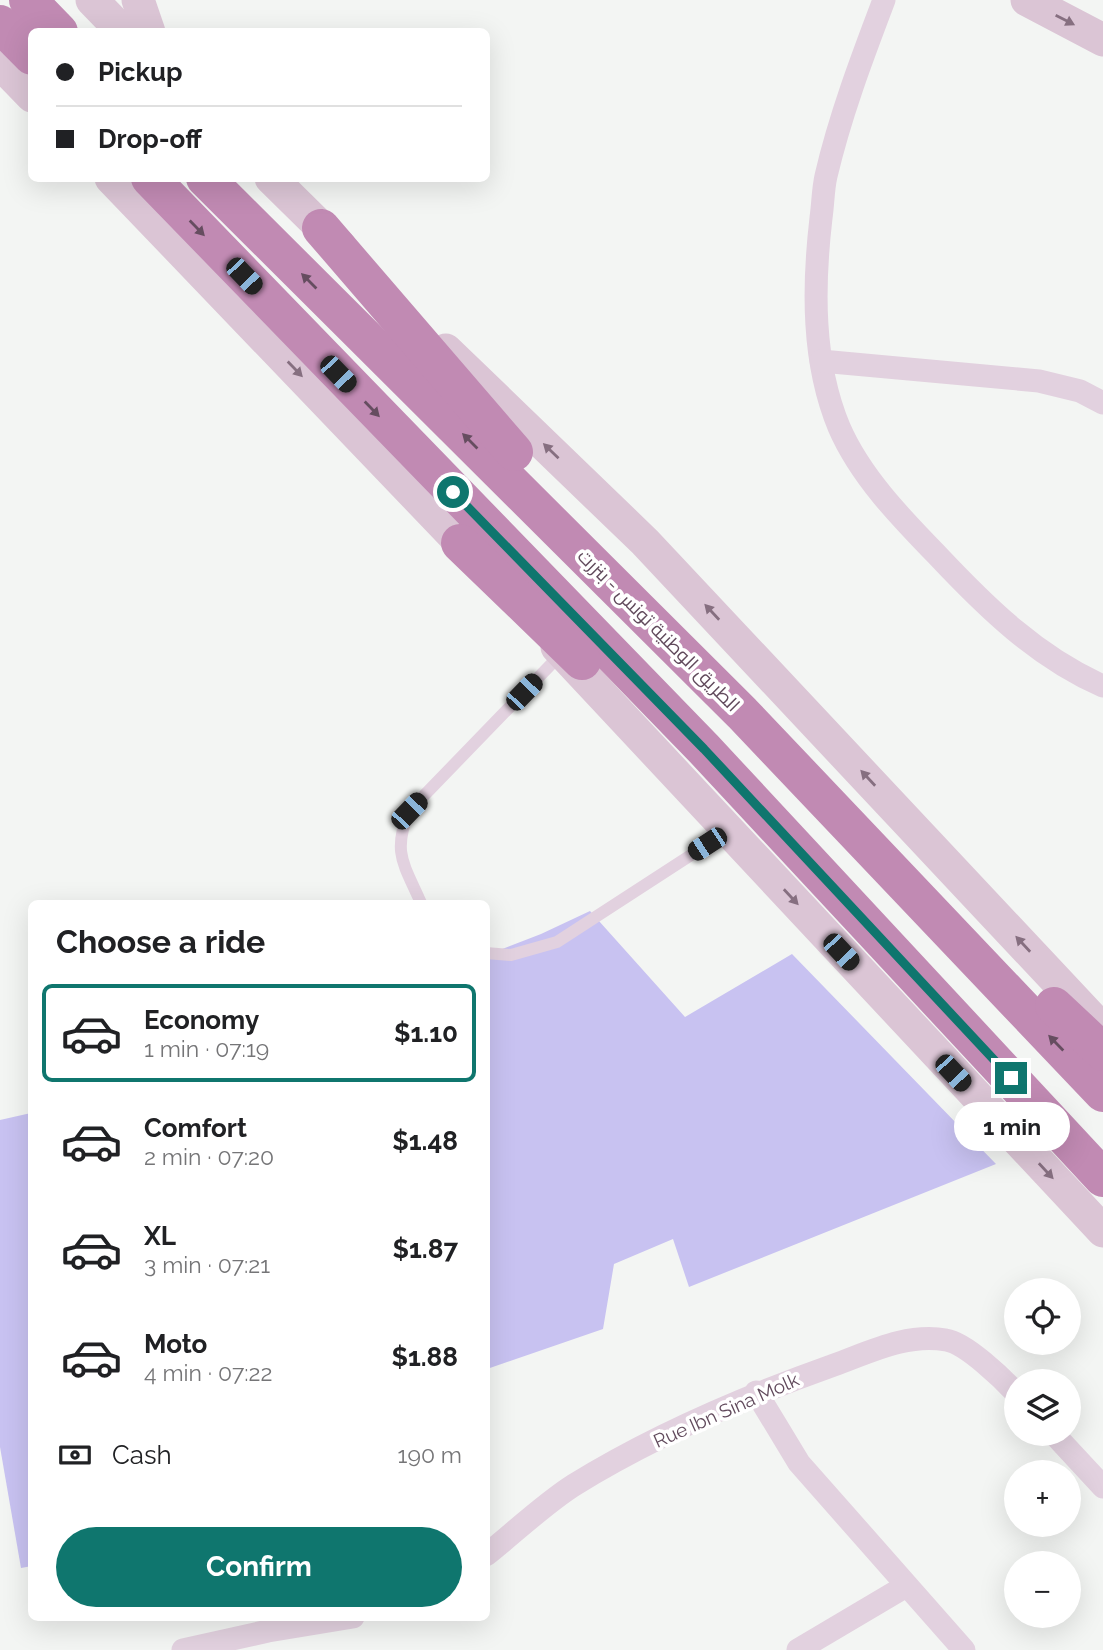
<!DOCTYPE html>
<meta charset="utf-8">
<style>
:root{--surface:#fff;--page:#f6f6f6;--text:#202124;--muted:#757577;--line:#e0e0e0;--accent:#0f766e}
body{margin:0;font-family:Raleway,Cairo,sans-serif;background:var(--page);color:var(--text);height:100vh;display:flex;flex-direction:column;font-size:26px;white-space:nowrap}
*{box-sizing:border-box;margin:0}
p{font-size:23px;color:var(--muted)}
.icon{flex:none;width:38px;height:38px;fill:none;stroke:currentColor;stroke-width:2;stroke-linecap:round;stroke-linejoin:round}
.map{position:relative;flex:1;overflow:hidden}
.side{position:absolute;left:28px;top:900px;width:462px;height:721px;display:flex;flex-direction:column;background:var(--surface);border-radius:10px;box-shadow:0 7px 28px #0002}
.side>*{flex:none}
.banner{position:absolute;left:28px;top:28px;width:462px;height:154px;border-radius:10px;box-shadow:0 7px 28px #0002;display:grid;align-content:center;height:154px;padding:0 28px;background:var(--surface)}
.fabs{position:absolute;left:1004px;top:1278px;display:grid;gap:14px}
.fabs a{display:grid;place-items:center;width:77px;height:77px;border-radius:50%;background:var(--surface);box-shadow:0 7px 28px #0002;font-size:35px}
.end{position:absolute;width:32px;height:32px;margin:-16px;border:9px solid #0f766e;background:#fff;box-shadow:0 0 0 4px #fff}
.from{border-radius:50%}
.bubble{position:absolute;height:49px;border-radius:24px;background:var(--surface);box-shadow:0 7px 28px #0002;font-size:23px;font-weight:700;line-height:49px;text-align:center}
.car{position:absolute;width:21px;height:42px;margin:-21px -10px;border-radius:9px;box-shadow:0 0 5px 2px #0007;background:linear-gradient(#222 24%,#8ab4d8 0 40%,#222 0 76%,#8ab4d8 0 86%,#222 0)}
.banner b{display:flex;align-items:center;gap:24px;height:66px;font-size:26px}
.banner b+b{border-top:2px solid var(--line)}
.banner i{width:18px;height:18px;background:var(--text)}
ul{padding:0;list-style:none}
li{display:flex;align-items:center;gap:21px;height:98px;margin:0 14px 10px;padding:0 14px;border:4px solid transparent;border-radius:10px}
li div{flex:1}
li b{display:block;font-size:26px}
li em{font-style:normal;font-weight:700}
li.selected{border-color:var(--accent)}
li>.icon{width:63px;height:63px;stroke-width:1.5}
h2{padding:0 28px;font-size:32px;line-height:84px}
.pay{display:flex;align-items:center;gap:18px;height:77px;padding:0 28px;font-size:26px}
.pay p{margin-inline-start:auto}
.cta{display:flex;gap:14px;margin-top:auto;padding:14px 28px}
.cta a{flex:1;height:80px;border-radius:42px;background:var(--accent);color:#fff;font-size:28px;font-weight:700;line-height:80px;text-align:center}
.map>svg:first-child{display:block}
.green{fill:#c8c2f1}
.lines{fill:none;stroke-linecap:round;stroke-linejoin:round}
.lane{stroke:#e2d1df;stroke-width:12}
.street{stroke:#e2d1df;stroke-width:23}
.secondary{stroke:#dbc5d5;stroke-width:33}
.highway{stroke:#c18ab3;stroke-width:38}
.oneway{fill:#866f80}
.oneway2{fill:#664d60}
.route{stroke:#0f766e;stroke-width:9}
.labels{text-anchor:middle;stroke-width:7;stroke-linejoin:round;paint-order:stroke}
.street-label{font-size:19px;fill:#614a5c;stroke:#fff}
</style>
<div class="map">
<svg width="1103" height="1650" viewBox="0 0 1103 1650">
<rect width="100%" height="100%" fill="#f3f5f3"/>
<g class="green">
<polygon points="590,911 685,1017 792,954 996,1164 689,1287 673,1239 614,1264 603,1329 487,1369 487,955 541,934"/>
<polygon points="31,1113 32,1566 21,1568 0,1447 0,1120"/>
</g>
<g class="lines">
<g class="lane">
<path d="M421 903C404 864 392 853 409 811L562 653"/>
<polyline points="486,953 511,955 557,942 728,831"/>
</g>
<g class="street">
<path d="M884 0C862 58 840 116 826 176 823 189 823 204 821 218 813 287 812 362 839 427 860 476 901 518 938 556 987 608 1037 657 1103 686"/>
<polyline points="821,361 1039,381 1080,391 1103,403"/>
<polyline points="756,1392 799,1463 964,1650"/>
<polyline points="1053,1433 1103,1487"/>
<path d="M486 1555C514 1533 544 1504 574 1485 655 1435 744 1397 834 1365 870 1352 907 1333 946 1340 966 1343 1003 1379 1017 1394"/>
<polyline points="183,1650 268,1631 353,1617"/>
<polyline points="798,1650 906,1586"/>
</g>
<g class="secondary">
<polyline points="92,0 123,32"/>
<polyline points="138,0 149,32"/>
<polyline points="1027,0 1103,40"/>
<polyline points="0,63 32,96"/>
<polyline points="111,178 478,561"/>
<polyline points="271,178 340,246"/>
<polyline points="446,350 645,542 1101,1028"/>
<polyline points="557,647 1103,1231"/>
</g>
<g class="highway">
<polyline points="28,0 59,32"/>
<polyline points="0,24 32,56"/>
<polyline points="150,178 704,749 1103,1178"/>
<polyline points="205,178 742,713 1103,1093"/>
<polyline points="321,228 514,452"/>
<polyline points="460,543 582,661"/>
<polyline points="1054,1006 1103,1052"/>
</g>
</g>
<defs><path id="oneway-solid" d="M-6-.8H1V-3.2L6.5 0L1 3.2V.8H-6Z" transform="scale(1.75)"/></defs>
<g class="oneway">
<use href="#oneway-solid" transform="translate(1065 20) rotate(27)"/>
<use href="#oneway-solid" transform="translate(295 369) rotate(46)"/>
<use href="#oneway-solid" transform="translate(551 451) rotate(-136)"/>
<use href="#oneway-solid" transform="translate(712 612) rotate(-133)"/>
<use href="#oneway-solid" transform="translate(868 778) rotate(-133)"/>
<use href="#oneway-solid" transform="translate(791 897) rotate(47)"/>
<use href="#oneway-solid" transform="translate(1023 944) rotate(-133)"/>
<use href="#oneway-solid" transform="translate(1046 1171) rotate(47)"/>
</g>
<g class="oneway2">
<use href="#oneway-solid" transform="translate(197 228) rotate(46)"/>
<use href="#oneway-solid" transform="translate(309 281) rotate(-135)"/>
<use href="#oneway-solid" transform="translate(372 409) rotate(46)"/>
<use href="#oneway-solid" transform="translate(470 441) rotate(-135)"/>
<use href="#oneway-solid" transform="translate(1056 1043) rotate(-134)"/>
</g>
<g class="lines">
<polyline class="route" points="453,492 704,749 1011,1078"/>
</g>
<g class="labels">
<g class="street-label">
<text transform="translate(659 630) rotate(45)" y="7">الطريق الوطنية تونس - بنزرت</text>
<text transform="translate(726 1410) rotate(-24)" y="7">Rue Ibn Sina Molk</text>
</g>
</g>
</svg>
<div class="fabs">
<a><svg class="icon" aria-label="locate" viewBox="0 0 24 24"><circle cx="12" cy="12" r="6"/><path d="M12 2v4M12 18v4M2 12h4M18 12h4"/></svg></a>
<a><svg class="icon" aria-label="layers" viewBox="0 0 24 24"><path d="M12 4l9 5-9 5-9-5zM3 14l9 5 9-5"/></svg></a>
<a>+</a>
<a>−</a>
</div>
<i class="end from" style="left:453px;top:492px"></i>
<i class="end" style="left:1011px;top:1078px"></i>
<div class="bubble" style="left:954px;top:1102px;width:116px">1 min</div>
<i class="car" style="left:244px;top:276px;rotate:136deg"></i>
<i class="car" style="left:338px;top:374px;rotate:136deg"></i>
<i class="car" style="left:524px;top:692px;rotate:44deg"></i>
<i class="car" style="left:409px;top:811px;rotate:44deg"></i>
<i class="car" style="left:707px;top:844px;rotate:237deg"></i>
<i class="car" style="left:841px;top:952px;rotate:137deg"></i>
<i class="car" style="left:953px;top:1073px;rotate:137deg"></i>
<div class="banner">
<b><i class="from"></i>Pickup</b>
<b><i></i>Drop-off</b>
</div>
<section class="side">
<h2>Choose a ride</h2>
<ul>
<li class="selected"><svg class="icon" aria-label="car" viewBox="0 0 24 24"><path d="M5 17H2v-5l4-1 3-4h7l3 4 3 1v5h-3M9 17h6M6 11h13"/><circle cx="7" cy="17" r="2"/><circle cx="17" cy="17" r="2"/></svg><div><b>Economy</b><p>1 min · 07:19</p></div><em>$1.10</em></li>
<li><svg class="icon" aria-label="car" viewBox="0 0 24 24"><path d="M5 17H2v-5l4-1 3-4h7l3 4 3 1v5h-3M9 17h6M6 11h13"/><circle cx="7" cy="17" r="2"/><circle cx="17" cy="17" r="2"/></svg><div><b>Comfort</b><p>2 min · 07:20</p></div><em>$1.48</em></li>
<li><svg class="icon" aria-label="car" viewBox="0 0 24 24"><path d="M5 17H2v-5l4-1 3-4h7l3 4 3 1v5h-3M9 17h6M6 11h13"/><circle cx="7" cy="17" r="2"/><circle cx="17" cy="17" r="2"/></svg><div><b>XL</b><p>3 min · 07:21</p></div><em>$1.87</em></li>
<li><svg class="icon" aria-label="car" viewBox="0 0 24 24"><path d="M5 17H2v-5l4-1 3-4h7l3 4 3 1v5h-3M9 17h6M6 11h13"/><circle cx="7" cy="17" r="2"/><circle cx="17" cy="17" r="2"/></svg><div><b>Moto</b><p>4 min · 07:22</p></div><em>$1.88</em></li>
</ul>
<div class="pay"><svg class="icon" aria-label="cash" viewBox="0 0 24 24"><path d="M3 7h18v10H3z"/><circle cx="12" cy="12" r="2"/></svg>Cash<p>190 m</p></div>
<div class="cta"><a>Confirm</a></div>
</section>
</div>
